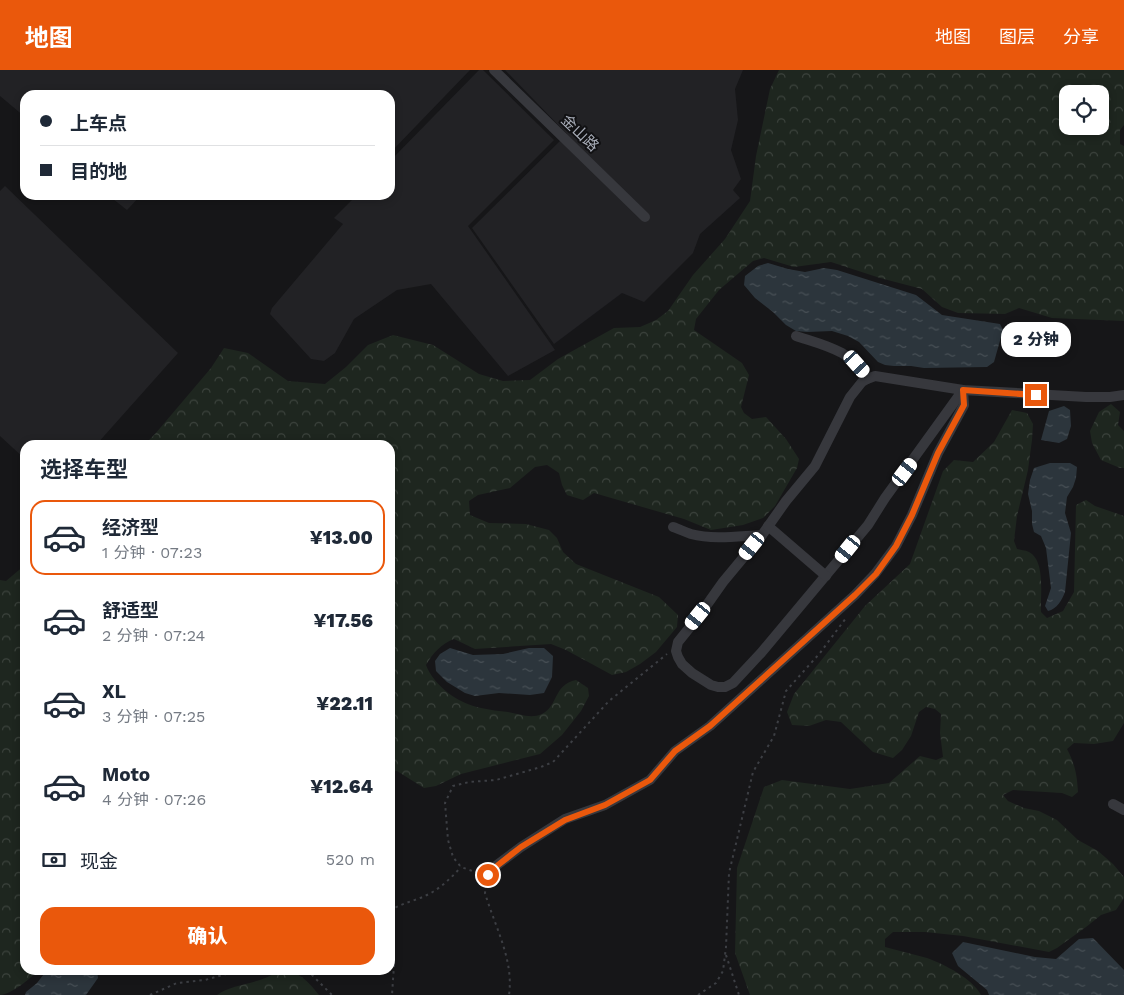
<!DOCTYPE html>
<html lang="zh">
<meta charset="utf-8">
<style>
:root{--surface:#fff;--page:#f6f6f7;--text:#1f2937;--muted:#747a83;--line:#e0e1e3;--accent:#ea580c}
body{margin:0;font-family:"Work Sans","Noto Sans SC",sans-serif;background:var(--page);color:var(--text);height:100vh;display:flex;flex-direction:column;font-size:19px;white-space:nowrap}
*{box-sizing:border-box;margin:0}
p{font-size:16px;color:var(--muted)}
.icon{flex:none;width:28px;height:28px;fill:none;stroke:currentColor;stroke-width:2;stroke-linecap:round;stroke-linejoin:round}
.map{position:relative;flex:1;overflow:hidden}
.drawer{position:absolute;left:20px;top:370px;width:375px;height:535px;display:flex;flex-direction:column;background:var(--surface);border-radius:15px;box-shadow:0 2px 8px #0003}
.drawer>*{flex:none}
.hud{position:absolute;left:20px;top:20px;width:375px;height:110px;border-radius:15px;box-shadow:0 2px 8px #0003;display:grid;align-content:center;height:110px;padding:0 20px;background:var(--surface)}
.tools{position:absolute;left:1059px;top:15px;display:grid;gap:10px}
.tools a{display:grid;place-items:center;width:50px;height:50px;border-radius:10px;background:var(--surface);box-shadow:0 2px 8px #0003;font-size:25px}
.end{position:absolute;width:22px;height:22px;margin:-11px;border:6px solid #ea580c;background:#fff;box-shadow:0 0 0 2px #fff}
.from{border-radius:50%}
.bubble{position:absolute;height:35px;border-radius:15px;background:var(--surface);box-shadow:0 2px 8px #0003;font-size:16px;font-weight:800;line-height:35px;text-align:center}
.car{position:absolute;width:15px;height:30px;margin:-15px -8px;border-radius:6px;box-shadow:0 0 4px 1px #0007;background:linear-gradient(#fff 24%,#345 0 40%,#fff 0 76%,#345 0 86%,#fff 0)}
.hud b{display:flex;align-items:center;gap:18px;height:48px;font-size:19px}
.hud b+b{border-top:1px solid var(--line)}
.hud i{width:12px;height:12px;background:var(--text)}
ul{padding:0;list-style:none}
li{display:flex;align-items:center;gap:15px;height:75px;margin:0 10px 8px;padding:0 10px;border:2px solid transparent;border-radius:15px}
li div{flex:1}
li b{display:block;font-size:19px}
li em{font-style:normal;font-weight:800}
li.current{border-color:var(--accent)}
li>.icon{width:45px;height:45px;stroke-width:1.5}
h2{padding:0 20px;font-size:22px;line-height:60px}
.pay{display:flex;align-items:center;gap:12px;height:55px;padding:0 20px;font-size:19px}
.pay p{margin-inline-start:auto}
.action{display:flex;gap:10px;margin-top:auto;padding:10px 20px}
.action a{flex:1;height:58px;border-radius:15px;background:var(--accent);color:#fff;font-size:20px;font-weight:800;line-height:58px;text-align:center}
header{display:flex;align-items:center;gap:30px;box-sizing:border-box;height:70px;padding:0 25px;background:var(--accent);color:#fff}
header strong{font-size:24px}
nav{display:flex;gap:28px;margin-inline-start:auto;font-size:18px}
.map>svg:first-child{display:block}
.built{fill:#222225}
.forest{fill:url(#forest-crowns);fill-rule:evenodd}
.water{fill:url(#water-ripples)}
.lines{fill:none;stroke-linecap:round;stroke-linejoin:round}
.path{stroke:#3d3f44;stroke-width:2;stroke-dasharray:2.5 4;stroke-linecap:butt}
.minor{stroke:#37383d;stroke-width:10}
.route{stroke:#ea580c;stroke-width:6}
.labels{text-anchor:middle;stroke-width:4;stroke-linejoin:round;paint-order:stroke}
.street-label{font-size:15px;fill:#a8adb8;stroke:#111113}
</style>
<header>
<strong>地图</strong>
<nav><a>地图</a><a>图层</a><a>分享</a></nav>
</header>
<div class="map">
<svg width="1124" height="925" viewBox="0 0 1124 925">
<defs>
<pattern id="forest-crowns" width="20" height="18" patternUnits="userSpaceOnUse" patternTransform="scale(1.25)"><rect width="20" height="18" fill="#1e261f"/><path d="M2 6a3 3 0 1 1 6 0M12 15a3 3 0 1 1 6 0" fill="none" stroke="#3c433d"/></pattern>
<pattern id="water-ripples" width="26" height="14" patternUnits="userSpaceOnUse" patternTransform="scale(1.25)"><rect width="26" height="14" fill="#2c353c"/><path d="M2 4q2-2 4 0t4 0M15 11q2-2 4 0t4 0" fill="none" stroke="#485056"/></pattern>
</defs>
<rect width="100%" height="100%" fill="#161618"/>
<g class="built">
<polygon points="0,0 470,0 390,83 390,25 25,25 25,47 0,26"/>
<polygon points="479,0 483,0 554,70 468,156 555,280 508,306 431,214 397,220 354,249 335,283 324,291 311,289 270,244 272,238 343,154 334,148 357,125 390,125 390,91"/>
<polygon points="505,0 743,0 735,19 738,50 731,80 741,109 733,120 740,128 700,164 693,183 644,232 622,223 554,274 472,158 567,64"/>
<polygon points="5,116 178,283 96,375 25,375 25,389 0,366 0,121"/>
<polygon points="108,125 141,125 127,140"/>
</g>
<g class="forest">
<path d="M779 0H1124V55L1120 60V74L1124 76V251L1052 248 1019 238 1005 244 958 243 942 237 922 219 880 208 831 192 794 197 764 188 753 191 719 220 696 249 694 260 742 293 749 305 741 337 744 343 752 349 766 347 786 369 799 389 797 398 775 436 763 448 743 455 711 460 684 449 594 423 583 430 567 425 562 415 559 403 547 395 535 397 510 418 478 425 469 431 470 445 489 453 526 454 549 460 557 468 563 482 576 494 659 527 678 545 677 557 656 582 640 594 626 602 612 605 566 580 551 574 475 579 454 569C441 574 433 583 426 595 434 616 459 634 481 638 490 640 499 641 508 642 519 644 531 649 542 644 559 635 553 615 576 610L588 618 589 626 581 641 562 665 540 684 461 704 436 716 424 718 397 701 390 702V375H144L155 364 211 298 224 278 248 283 288 311 325 314 346 297 368 275 393 265 433 275 479 304 503 311 530 310 558 289 614 258 640 257 656 250 668 241 693 205 725 169 750 131 756 86 770 19ZM1068 24H1100V56H1068Z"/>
<polygon points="1111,334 1120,342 1118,355 1124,361 1124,398 1120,398 1101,390 1092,373 1090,361 1099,342"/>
<path d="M1012 340 1027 343 1033 354 1032 370 1028 400 1017 446 1014 471 1017 479C1020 480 1025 480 1029 482 1046 491 1040 526 1041 542L1047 548 1063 541 1074 522 1076 435 1086 430 1095 436 1124 446V653L1113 671 1094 674 1074 673 1067 679C1075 694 1077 705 1078 722L1072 727 1062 723 1013 720 1003 725 1008 731 1024 738 1039 741 1057 750 1078 770 1098 781 1113 794 1124 807V828L1116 840 1101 845 1086 857 1057 878 1049 882 963 866 925 862H893L885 869V877C899 881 913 884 927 888 944 894 973 909 981 925H750L735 883 737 798 764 717 782 710 850 719 889 713 920 686 936 690 943 687 940 663 941 644 935 639 926 637 919 642 911 666 902 680 893 688 873 682 841 652 826 650 809 656 792 655 787 642 794 624 865 536 910 494 943 401 954 390 973 392 994 372Z"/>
<path d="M25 495V900H39C30 908 13 924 0 925V510L6 511Z"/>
<path d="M279 900C298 900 308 911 319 925H217C233 913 261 915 279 900Z"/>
</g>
<g class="water">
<polygon points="768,193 788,199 805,202 824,198 837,200 916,225 942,245 1000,254 1003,260 994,292 987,297 924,298 911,296 894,296 885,295 878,292 859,272 848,266 832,261 807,262 796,261 786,255 773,242 755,228 744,215 745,206 758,196"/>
<polygon points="1064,336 1070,340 1071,356 1067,369 1059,373 1041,370 1049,341"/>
<path d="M1050 393H1070L1077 397 1076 408 1073 417 1067 427 1065 443 1071 463 1065 522C1062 530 1057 539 1048 541L1045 536 1051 518 1046 478 1041 466 1034 462 1032 454V441L1028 424 1030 410 1034 398Z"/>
<polygon points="450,578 473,585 503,584 529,578 544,578 553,586 552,607 544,623 530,625 499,623 475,626 465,623 447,612 436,601 435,591 440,584"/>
<polygon points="1093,868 1124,900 1124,925 989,925 987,920 958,896 952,883 963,872 1035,887 1056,889 1079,869"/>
<polygon points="47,900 97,900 98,908 86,925 25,925 26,922 37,913"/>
</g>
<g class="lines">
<g class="path">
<polyline points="478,803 461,797 453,787 448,770 445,733 453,716 469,712 496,710 541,697 553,692 609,631 667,584"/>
<path d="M486 815 485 823C495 857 514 890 509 925"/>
<path d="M390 841C401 833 415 831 427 825 441 818 451 808 461 797"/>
<polyline points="390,869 394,895 392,925"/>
<polyline points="726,885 739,925"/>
<polyline points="307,900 332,925"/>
<polyline points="150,925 177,913 205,910 240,900"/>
<polyline points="698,925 716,913 723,901 726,877 729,803 753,702 774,666 786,621 820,583 846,548"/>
</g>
<g class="minor">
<polyline points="494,0 645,147"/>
<path d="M796 266C823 275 854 281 867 309"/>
<polyline points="963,320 885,428 868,455 761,583 733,613 725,617 718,617 711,615 692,603 682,594 678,587 676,581 678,572 699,546 723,512 762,465 786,431 815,396 850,327 862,312 867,309 875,306 963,320 1086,327 1110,327 1124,325"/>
<polyline points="768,456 826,506"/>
<path d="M673 457C679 459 685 462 691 464 714 470 739 466 762 465"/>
<polyline points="1113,734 1124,740"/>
<polyline points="488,805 497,795 521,777 565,749 605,735 650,710 675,681 710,656 855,525 875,504 896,476 912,445 938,383 964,335 963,320"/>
</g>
</g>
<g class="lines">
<polyline class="route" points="488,805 498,795 521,777 565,750 605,735 650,710 675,681 710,656 855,525 876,504 896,476 912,445 938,383 964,335 963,320 1036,325"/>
</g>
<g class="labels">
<g class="street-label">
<text transform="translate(580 63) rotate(44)" y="5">金山路</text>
</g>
</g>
</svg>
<div class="tools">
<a><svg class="icon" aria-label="locate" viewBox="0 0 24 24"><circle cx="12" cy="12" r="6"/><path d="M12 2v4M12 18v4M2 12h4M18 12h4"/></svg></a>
</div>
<i class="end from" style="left:488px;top:805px"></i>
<i class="end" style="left:1036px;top:325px"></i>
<div class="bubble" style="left:1001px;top:252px;width:70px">2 分钟</div>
<i class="car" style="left:857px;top:294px;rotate:138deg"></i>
<i class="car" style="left:905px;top:402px;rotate:37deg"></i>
<i class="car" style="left:752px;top:476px;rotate:219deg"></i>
<i class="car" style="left:848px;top:479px;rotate:219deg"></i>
<i class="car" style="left:698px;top:546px;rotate:219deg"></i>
<div class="hud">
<b><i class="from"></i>上车点</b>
<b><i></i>目的地</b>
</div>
<section class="drawer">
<h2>选择车型</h2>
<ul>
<li class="current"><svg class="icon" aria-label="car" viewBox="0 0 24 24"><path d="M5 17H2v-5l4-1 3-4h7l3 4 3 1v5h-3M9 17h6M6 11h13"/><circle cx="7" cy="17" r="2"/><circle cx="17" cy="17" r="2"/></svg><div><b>经济型</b><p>1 分钟 · 07:23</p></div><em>¥13.00</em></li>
<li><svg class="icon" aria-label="car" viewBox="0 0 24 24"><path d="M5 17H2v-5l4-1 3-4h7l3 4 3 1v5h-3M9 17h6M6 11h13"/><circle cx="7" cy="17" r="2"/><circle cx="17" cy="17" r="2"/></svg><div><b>舒适型</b><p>2 分钟 · 07:24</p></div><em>¥17.56</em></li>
<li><svg class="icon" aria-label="car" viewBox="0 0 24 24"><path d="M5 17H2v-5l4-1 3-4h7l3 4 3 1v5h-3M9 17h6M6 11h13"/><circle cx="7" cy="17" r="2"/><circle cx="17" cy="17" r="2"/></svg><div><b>XL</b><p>3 分钟 · 07:25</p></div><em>¥22.11</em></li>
<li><svg class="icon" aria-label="car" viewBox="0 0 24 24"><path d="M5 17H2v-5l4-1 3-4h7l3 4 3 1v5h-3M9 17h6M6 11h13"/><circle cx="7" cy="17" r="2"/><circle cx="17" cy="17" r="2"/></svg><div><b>Moto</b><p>4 分钟 · 07:26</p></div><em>¥12.64</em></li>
</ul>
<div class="pay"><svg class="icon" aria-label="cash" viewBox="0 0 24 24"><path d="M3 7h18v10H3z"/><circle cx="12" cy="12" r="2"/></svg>现金<p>520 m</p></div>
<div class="action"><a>确认</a></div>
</section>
</div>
